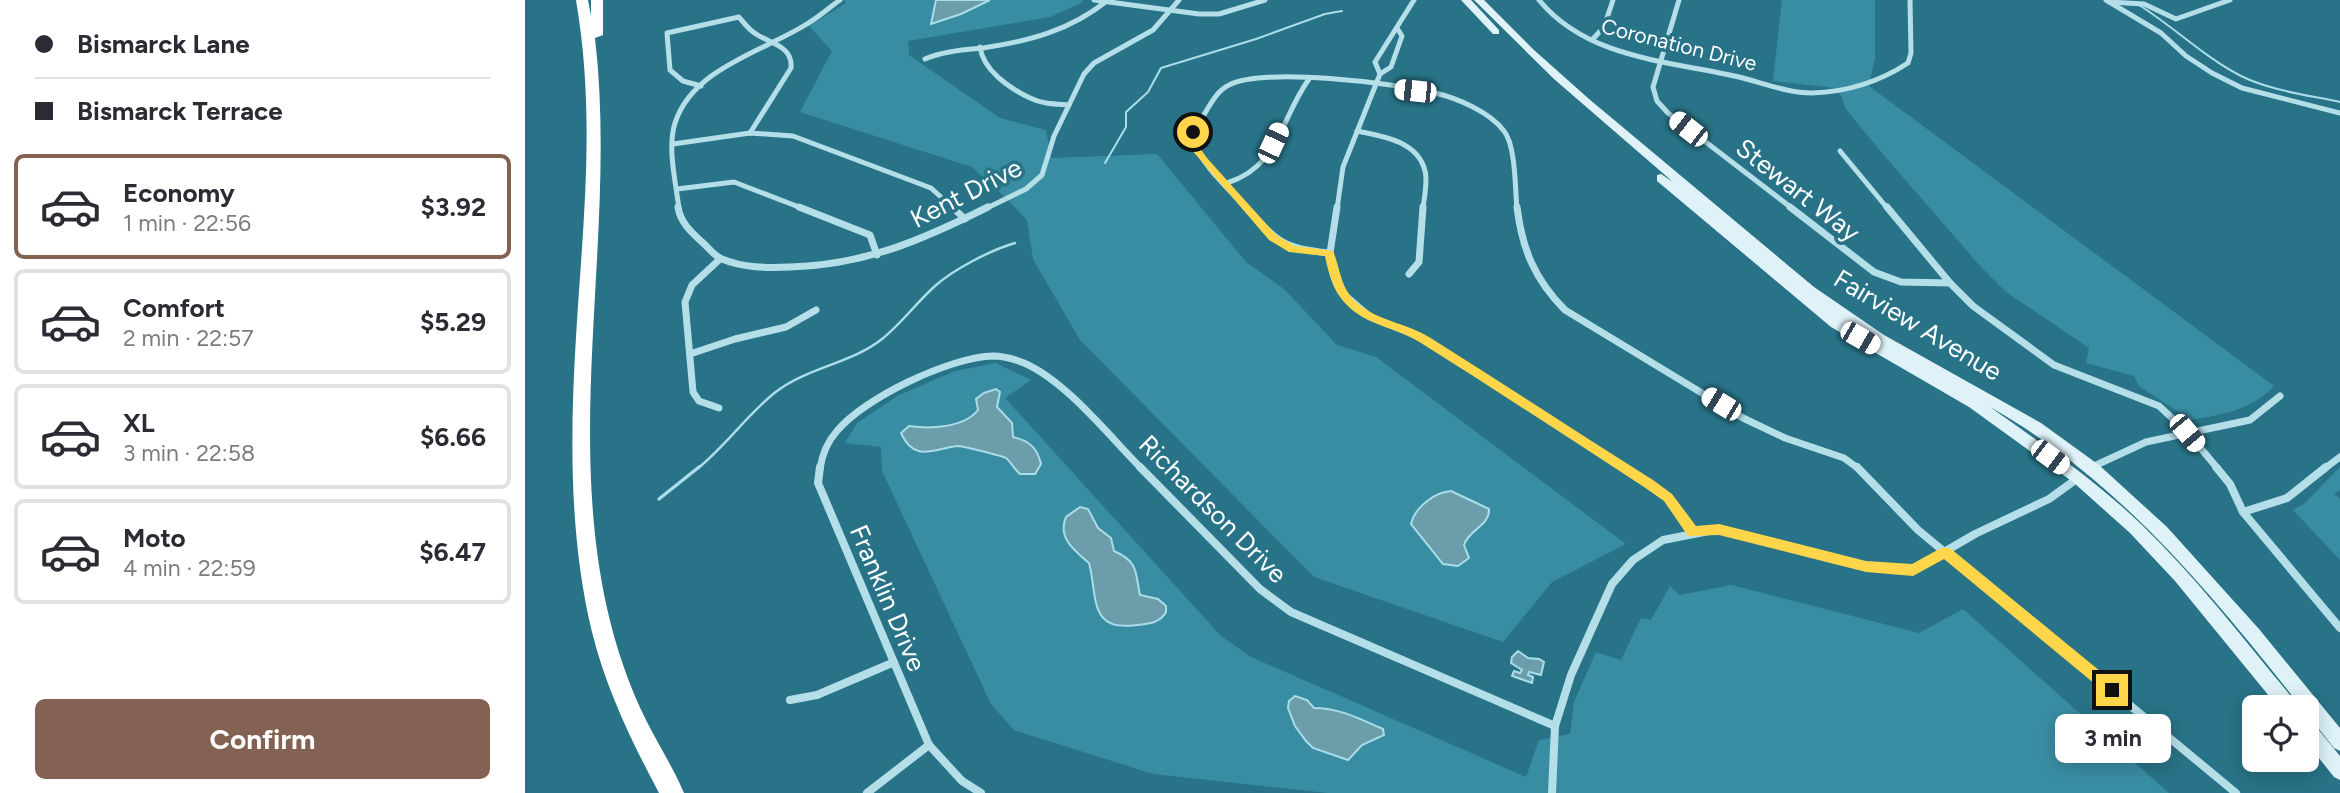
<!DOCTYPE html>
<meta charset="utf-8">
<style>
:root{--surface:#fff;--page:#f2f2f3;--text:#2b2b33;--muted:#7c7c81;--line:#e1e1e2;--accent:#846253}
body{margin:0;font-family:Figtree,sans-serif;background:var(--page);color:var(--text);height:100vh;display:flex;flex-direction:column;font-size:26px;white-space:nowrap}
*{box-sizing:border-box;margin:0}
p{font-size:23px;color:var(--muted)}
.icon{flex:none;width:38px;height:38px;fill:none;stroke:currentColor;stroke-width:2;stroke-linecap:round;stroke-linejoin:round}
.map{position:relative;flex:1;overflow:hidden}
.side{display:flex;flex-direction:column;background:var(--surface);width:525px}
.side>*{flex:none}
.banner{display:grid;align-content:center;height:154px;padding:0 35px;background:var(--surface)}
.fabs{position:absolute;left:1717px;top:695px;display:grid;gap:14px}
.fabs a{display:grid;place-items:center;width:77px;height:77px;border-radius:10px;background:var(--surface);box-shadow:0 4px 18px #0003;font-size:35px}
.end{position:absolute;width:32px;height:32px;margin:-16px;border:9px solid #ffd54a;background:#111;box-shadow:0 0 0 4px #111}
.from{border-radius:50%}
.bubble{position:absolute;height:49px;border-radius:10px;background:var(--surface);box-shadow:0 4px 18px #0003;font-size:23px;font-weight:700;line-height:49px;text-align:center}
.car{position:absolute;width:21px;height:42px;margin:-21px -10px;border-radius:9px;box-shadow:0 0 5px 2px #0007;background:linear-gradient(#fff 24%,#345 0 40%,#fff 0 76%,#345 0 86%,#fff 0)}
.banner b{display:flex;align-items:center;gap:24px;height:66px;font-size:26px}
.banner b+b{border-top:2px solid var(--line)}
.banner i{width:18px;height:18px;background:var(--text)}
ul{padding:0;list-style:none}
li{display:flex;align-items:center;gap:21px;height:105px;margin:0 14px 10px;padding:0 21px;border:4px solid var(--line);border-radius:10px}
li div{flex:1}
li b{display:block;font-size:26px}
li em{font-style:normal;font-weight:700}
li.on{border-color:var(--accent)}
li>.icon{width:63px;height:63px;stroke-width:1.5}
.button{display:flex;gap:14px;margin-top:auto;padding:14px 35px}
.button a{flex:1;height:80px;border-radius:10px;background:var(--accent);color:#fff;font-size:28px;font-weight:700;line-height:80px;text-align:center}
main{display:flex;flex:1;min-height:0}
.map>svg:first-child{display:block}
.green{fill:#398da3}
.water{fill:#6c9daa;stroke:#a9dde9;stroke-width:2}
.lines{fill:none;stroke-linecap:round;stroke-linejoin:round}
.stream-far2{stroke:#a9dde9;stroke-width:2}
.stream-far1{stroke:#a9dde9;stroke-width:2.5}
.stream{stroke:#a9dde9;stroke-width:3.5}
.street-far2{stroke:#b4dee8;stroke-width:5}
.street-far1{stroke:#b4dee8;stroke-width:7}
.street{stroke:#b4dee8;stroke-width:8}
.secondary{fill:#def2f7;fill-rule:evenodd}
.highway{fill:#fff;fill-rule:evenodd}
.route{fill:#ffd54a}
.labels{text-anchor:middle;stroke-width:7;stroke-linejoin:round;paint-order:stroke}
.far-street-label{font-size:21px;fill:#fff;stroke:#287387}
.street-label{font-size:26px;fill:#fff;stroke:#287387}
</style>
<main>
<section class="side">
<div class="banner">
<b><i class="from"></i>Bismarck Lane</b>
<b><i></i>Bismarck Terrace</b>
</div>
<ul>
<li class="on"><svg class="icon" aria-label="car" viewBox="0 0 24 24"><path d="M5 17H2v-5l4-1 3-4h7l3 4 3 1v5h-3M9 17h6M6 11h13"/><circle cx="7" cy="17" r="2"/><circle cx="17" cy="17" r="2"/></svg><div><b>Economy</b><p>1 min · 22:56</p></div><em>$3.92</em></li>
<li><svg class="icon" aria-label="car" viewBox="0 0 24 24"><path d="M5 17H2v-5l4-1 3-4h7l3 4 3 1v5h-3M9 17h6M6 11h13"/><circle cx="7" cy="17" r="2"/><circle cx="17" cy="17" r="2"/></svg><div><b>Comfort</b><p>2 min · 22:57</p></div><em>$5.29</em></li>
<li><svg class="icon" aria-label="car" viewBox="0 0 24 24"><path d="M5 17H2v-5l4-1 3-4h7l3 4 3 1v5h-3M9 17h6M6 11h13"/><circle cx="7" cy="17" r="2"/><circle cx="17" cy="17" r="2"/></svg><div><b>XL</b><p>3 min · 22:58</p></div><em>$6.66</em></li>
<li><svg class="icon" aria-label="car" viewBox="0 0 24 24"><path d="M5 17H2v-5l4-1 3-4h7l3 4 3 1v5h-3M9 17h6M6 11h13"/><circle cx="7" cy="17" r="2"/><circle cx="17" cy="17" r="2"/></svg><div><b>Moto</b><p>4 min · 22:59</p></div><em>$6.47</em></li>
</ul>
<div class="button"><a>Confirm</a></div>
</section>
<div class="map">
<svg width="1815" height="793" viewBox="0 0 1815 793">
<rect width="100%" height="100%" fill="#287387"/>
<g class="green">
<polygon points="319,0 556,0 558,2 525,17 383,41 384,55 475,118 521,130 526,158 632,154 721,262 759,289 812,345 851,357 1101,544 1027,582 978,642 789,577 555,340 508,259 502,220 482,199 447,167 275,112 307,51 284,26 321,3"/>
<path d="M1257 0H1350V58L1344 86 1749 386C1725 411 1698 414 1666 420L1614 386 1609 376 1561 363 1564 348 1481 292 1456 267 1357 153 1320 108 1317 97 1309 88 1248 81Z"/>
<polygon points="471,363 506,380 480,398 696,636 726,657 1001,777 1014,740 1045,734 1049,702 1071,652 1096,660 1116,618 1126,620 1145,586 1155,595 1206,585 1394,633 1438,609 1644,793 803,793 628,774 489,730 466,704 357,471 356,447 320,443 332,423 374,395 430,371"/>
<polygon points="1815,467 1815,490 1809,494 1815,499 1815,560 1768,510 1779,504"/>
</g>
<g class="water">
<polygon points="411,0 465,0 436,14 406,24"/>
<path d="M471 389 475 392 472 407 487 423 488 437C504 441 512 447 516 464L510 474H495C490 470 485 461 481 458 478 456 437 446 433 446 410 448 390 464 376 433L384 426C404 429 439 428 453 410L451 399 459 393Z"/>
<path d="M926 491 964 509C965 526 944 529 939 545L944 558 933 566 918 564 886 524C890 507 910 492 926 491Z"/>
<path d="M555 507 563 509 573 528 586 538 589 551C614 562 610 572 615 595L633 599 641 606V612C635 623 624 624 612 625 563 632 573 597 564 563 550 551 532 538 541 517Z"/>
<polygon points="993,651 1003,658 1014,659 1019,662 1016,675 1004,672 1003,675 1008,677 1007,683 987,676 989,671 995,673 997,670 986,663 987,657"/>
<path d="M770 696 782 700 789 708C815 708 835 719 858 729L859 735 837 745 823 760 788 748 781 741 770 726 763 708 764 701Z"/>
</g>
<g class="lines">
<g class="stream-far2">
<path d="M1614 5C1649 27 1679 57 1716 76 1747 91 1782 95 1815 102"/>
<polyline points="580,163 601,127 601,112 623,92 636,68 731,39 800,14 817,11"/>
</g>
<path class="stream-far1" d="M172 469C201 446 224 412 252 391 284 367 327 363 357 339 377 323 392 302 410 286 429 269 466 250 490 243"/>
<polyline class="stream" points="134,499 174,467"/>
<g class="street-far2">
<polyline points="569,0 674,14 694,14 740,0"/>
<path d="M1014 0C1062 59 1145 61 1214 77 1238 83 1263 93 1287 93 1322 92 1354 82 1383 63L1386 53 1385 0"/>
<polyline points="1154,0 1128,87 1132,101 1143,113 1268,209"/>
<polyline points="1581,0 1636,33 1661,56 1687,73 1717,88 1815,113"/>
<polyline points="1584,2 1619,4 1651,19 1705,0"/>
<polyline points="1067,40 1079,27 1088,0"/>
<path d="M455 47C458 70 484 88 505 98 517 104 531 104 544 105"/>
<path d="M400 59C418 51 439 50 458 48 505 41 546 30 583 0"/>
<polyline points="855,74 850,62 889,0"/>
<path d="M176 86 158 81 145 70 142 33 214 17C219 23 224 30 231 34 246 44 268 46 266 68L225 133"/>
<path d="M832 131C857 136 893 141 900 171 903 181 899 198 898 209"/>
<polyline points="148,144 225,133 268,136 406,188 429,209"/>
<polyline points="1315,151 1363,209"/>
<path d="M702 183C755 166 755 119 784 79"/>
<polyline points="152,189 209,182 279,209"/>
<path d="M154 209C151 183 142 148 150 123 168 67 241 51 285 22 295 16 305 7 315 0"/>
<polyline points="460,209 501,189 517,175 529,136 559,74 569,63 628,30 654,0"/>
<path d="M722 209C708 193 674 163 670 142 668 132 674 122 680 113 686 103 693 90 704 85 740 67 868 83 910 93 932 98 965 112 979 131 991 146 990 189 992 209"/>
<polyline points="812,209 818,167 855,74 866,67 877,36 872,28"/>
</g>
<g class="street-far1">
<path d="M153 207C155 222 166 232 177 242 183 247 189 256 197 259 218 268 243 268 265 267 340 265 397 240 463 207"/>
<polyline points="274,207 345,235 352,255"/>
<polyline points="427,207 440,219"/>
<path d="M721 207C753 243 757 248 805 253"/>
<polyline points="812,207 805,253 809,276 816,292 845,317 896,337 1100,469"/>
<path d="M992 207C997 249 1010 280 1040 310L1218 418 1260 438 1319 458 1334 469"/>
<polyline points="1265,207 1349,272 1376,282 1425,283"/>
<polyline points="1362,207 1425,283 1448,306 1529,365 1634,406 1663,433 1693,469"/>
<polyline points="884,274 894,262 898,207"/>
<polyline points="165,354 210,339 261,327 291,310"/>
<polyline points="194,408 174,401 168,392 160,302 167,285 195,259"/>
<polyline points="1567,467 1621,442 1725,420 1755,396"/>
<path d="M295 469C297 455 302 442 312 431 339 398 425 357 468 356 478 356 489 359 499 363 541 381 584 436 617 469"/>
<polyline points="1799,469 1815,457"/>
</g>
<g class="street">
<polyline points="295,467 293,483 404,745 437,781 456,793"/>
<polyline points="615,467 735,589 766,612 1030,726"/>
<polyline points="1097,467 1143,497 1168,532"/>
<polyline points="1332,467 1393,530 1711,793"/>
<polyline points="1691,467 1705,484 1718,512 1815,628"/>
<polyline points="1718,512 1762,498 1801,467"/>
<polyline points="265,700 292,695 367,663"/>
<polyline points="342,793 404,745"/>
<polyline points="1027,793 1030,726 1046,675 1087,584 1108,560 1138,540 1194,529 1341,566 1388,570 1450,534 1524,499 1553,478"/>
</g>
<g class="secondary">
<polygon points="936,0 946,0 974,30 974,34 968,34"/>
<path d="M949 0H959L1009 50 1064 99 1289 287 1359 335 1516 423 1574 465 1642 527 1734 629 1815 728V751L1809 748 1782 714V707H1776C1686 593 1593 479 1465 407 1517 444 1570 480 1616 524 1672 578 1720 641 1770 701L1773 707H1753L1650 581 1605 533 1548 482 1444 407 1306 327 1132 181V175L1136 174 1148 182 1029 79Z"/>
<polygon points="1782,720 1788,723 1815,756 1815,780 1809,777 1782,743"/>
</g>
<path class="highway" d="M51 0H63L66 16V0H78V35L70 38C92 227 40 420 82 608 91 648 104 686 122 722 134 746 149 769 159 793H134C107 742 81 689 67 632 44 538 45 434 51 337 58 220 71 118 51 0Z"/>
</g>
<path class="route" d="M668 130 672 132 674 147 682 158 751 235 770 246 808 251C816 270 815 288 832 303 853 321 881 323 904 337 979 384 1053 433 1128 480L1147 494 1171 526 1194 524 1341 561 1387 564 1416 548H1425L1592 685V694H1582L1419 559 1388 576 1341 572 1194 535 1163 536 1139 501 1119 487C1045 439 971 390 896 343 873 328 845 326 825 308 809 294 804 276 800 256L764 252 744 240 666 149 664 132Z"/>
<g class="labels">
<g class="far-street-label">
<text transform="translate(1154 45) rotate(14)" y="7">Coronation Drive</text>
</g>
<g class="street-label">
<text transform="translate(1273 190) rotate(38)" y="9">Stewart Way</text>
<text transform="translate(441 193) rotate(-27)" y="9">Kent Drive</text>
<text transform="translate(1393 325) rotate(31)" y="9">Fairview Avenue</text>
<text transform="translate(688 509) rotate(45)" y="9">Richardson Drive</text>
<text transform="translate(363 598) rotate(67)" y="9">Franklin Drive</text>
</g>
</g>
</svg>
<div class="fabs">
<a><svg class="icon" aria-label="locate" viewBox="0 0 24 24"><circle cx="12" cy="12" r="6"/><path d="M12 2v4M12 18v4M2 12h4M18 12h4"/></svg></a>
</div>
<i class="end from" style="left:668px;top:132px"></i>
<i class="end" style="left:1587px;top:690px"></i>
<div class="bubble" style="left:1530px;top:714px;width:116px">3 min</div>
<i class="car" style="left:890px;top:91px;rotate:276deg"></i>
<i class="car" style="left:1163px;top:129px;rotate:308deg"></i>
<i class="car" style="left:748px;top:143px;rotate:25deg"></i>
<i class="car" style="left:1335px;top:338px;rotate:120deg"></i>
<i class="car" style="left:1196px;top:404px;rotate:301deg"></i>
<i class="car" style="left:1662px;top:433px;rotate:140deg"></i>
<i class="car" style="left:1525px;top:457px;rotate:127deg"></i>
</div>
</main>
